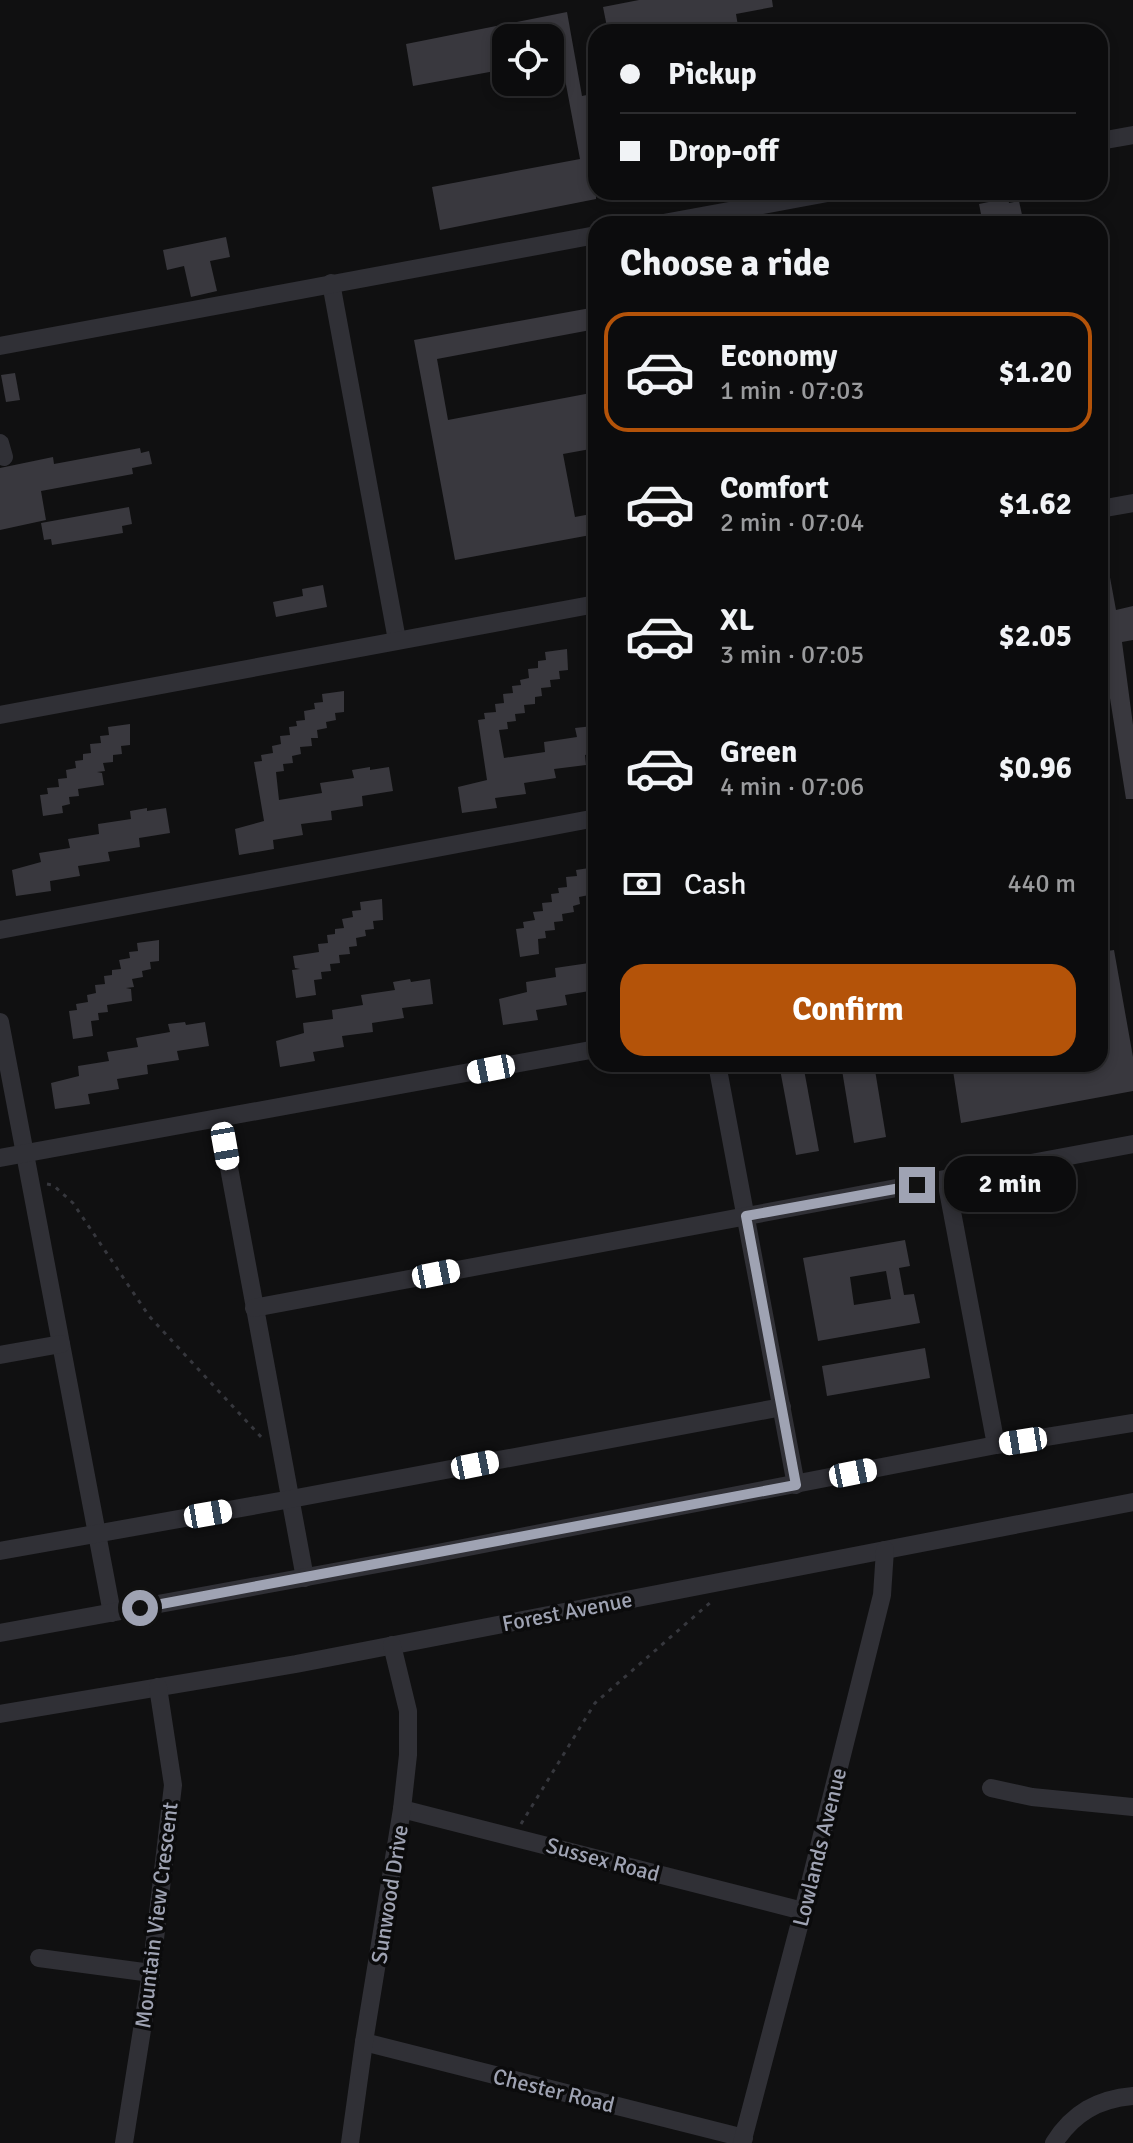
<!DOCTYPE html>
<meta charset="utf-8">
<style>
:root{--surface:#0c0c0d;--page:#151516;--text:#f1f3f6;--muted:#9a9b9d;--line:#2c2c2e;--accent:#b45309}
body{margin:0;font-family:Signika,sans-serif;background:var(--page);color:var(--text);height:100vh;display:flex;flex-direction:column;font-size:30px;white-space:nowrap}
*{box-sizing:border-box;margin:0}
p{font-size:26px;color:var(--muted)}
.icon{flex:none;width:44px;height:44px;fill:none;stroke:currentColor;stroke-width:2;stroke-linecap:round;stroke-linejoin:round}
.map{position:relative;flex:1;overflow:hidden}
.drawer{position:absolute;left:588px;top:216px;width:520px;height:856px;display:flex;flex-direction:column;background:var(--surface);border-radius:24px;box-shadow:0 4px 12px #0003,0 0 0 2px var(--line)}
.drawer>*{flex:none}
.banner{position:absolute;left:588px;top:24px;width:520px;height:176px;border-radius:24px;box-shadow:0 4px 12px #0003,0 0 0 2px var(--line);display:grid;align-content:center;height:176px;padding:0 32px;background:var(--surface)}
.tools{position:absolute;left:492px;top:24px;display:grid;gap:16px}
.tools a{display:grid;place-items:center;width:72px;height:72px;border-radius:16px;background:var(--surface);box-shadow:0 4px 12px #0003,0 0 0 2px var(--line);font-size:40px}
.end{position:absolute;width:36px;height:36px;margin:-18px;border:10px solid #9fa3b3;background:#111;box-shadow:0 0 0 4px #111}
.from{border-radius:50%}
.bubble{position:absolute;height:56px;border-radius:24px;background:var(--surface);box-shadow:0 4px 12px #0003,0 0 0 2px var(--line);font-size:26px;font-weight:800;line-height:56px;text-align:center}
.car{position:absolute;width:24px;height:48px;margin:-24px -12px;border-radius:10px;box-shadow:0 0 6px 2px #0007;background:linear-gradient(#fff 24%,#345 0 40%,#fff 0 76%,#345 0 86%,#fff 0)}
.banner b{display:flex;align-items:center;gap:28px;height:76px;font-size:30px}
.banner b+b{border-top:2px solid var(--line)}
.banner i{width:20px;height:20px;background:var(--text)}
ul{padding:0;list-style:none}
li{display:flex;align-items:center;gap:24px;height:120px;margin:0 16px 12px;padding:0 16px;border:4px solid transparent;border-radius:24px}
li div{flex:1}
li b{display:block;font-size:30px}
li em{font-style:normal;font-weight:800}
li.on{border-color:var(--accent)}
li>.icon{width:72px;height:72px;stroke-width:1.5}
h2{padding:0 32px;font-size:36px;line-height:96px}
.pay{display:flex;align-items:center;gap:20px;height:88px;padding:0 32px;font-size:30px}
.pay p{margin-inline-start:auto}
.action{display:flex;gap:16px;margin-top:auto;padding:16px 32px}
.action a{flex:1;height:92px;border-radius:24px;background:var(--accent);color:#fff;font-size:32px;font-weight:800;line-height:92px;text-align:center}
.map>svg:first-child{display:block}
.building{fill:#39383e;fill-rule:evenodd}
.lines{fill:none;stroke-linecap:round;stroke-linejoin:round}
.path{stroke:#36373d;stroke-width:3;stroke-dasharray:4 6;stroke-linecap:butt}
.minor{stroke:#303036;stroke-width:18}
.route{stroke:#9fa3b3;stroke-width:10}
.labels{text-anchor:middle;stroke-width:7;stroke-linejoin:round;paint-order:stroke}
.street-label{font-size:22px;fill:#9fa3b3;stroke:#0b0b0c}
</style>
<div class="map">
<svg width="1133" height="2143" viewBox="0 0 1133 2143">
<rect width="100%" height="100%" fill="#101011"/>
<g class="building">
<polygon points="639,0 772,0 773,7 736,14 739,32 608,32 603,7"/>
<polygon points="567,12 582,96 596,93 596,199 440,230 432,187 580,159 561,58 550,60 550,38 506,38 506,69 413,86 406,44"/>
<polygon points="1008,198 1009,203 1019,201 1024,224 983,224 979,204"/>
<polygon points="226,237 230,257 210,261 217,291 191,297 184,266 167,270 163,250"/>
<polygon points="596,307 596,329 437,359 448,420 596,392 596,448 563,454 575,517 596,513 596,534 455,560 414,340"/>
<polygon points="15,373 20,400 6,402 1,375"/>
<polygon points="140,448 141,453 149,451 152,464 132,468 133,474 41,491 46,520 0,530 0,468 53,457 54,464"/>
<polygon points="129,507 132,524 122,526 123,533 52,545 51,539 44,540 41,523"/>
<polygon points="1107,561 1116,610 1133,606 1133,640 1122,642 1133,725 1133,799 1126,799 1100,635 1100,562"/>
<polygon points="323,585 327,607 276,617 273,602 303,596 302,589"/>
<polygon points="567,649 568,670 559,671 560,679 550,680 551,687 541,688 542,696 535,697 535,704 524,705 525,713 515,714 516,721 507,722 508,729 499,730 504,758 545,752 544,742 577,737 575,728 593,726 593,729 596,728 596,753 585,755 586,765 554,769 556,778 524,783 526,794 495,798 497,808 462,813 458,787 487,780 478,720 485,719 484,713 496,712 495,704 504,703 503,694 513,693 512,686 521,685 520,680 529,678 528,669 538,668 538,661 546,660 545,652"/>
<polygon points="344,691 344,712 335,713 336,720 326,722 327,728 317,730 318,738 311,738 312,746 300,747 301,754 292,756 293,763 283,764 284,771 276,772 279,800 322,793 320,783 354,778 352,770 370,767 370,770 389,767 393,791 362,796 363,806 331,811 332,820 301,824 303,835 273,840 274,849 239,855 235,829 264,821 254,762 262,761 261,755 273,753 272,746 281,744 280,736 290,735 289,727 297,726 296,721 305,720 304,711 315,709 314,703 323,702 322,694"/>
<polygon points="130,724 130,745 121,746 122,754 113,755 113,762 103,763 105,771 97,772 102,773 104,785 78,789 79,796 69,797 70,804 62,806 63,813 43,816 40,795 48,794 47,788 59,787 58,779 67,778 66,770 76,768 75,761 83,760 83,754 91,753 90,744 101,743 100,736 109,735 108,727"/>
<polygon points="147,808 147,811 166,808 170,833 139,838 140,847 108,852 110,861 78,866 80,876 50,881 51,891 16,896 12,870 41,862 39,853 70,848 68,839 99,834 98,824 131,819 130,811"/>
<polygon points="596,867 596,887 588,888 589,895 579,897 580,904 573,906 574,912 562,914 563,921 554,922 555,930 545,931 546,938 538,939 539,954 520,957 516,929 524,928 523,922 535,920 533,912 543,911 542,903 552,902 551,894 559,893 558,888 567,887 566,877 577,876 576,870"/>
<polygon points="382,899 383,920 373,921 374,929 365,930 366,936 356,938 357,946 349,947 350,954 339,955 340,963 330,964 331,971 321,972 322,979 314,980 316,995 296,998 292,970 300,969 295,968 293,956 319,952 318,944 328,943 327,935 335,934 335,929 344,928 342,919 353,917 352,911 361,910 360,902"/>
<polygon points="159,940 159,961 150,962 151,969 142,971 143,977 132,979 134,987 126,988 131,989 132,1001 107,1005 108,1012 98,1013 99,1020 91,1021 93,1036 73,1039 69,1011 77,1010 76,1004 88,1002 87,995 96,993 95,985 105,984 104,976 112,975 112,970 121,969 119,960 130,958 129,952 138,951 137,943"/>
<polygon points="1114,950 1133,1057 1133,1091 961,1123 952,1064 1100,1064 1100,1037 1105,1036 1100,1005 1100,952"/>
<polygon points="596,962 596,990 565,995 567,1005 536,1010 538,1020 503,1025 499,999 527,992 526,982 556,977 555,968"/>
<polygon points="410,979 411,982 430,979 433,1004 402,1008 404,1018 372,1023 373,1032 342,1036 344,1047 313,1052 315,1061 280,1067 276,1041 304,1033 303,1023 333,1019 332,1010 363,1005 361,995 395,990 393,982"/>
<polygon points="185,1022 186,1025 205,1022 209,1046 177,1051 179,1060 147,1065 148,1074 117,1079 119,1089 88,1094 90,1104 55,1109 51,1083 79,1076 78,1066 109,1061 107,1052 138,1047 136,1038 170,1032 168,1024"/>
<polygon points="779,1064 803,1064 819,1151 796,1155"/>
<polygon points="841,1064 874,1064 886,1137 854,1143"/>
<path d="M905 1240 910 1266 899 1268 904 1295 914 1294 920 1323 818 1341 803 1258ZM886 1271 891 1299 854 1305 850 1277Z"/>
<polygon points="925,1348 930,1378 827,1396 822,1366"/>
</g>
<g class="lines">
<g class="path">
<polyline points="47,1184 53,1185 73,1203 149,1316 263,1439"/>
<polyline points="521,1824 595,1703 712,1601"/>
</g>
<g class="minor">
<polyline points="1100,141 1133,135"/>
<polyline points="658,224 833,192"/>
<polyline points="331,283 397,640"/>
<polyline points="0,346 596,235"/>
<polyline points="0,443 4,457"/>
<polyline points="1100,509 1133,503"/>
<polyline points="0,715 596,604"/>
<polyline points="0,930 596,818"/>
<polyline points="0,1022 112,1613"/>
<polyline points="717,1064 796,1485"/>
<polyline points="220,1119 305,1578"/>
<polyline points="0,1158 596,1049"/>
<polyline points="946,1180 996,1445"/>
<polyline points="254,1308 1133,1144"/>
<polyline points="0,1355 61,1344"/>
<polyline points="0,1551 291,1499 782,1407"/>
<polyline points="0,1633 427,1555 996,1445 1133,1423"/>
<polyline points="0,1714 296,1664 1133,1502"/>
<polyline points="991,1788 1032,1797 1133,1807"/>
<polyline points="402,1809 803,1911"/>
<polyline points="39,1958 151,1973"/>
<polyline points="364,2042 744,2138"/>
<polyline points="124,2143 151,1973 173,1785 158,1687"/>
<polyline points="350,2143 364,2042 402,1809 408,1755 408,1711 392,1645"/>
<polyline points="742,2143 803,1911 882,1595 885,1550"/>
<path d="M1054 2143C1073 2113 1098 2099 1133 2096"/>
</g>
</g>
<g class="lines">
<polyline class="route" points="140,1608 796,1485 746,1216 917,1185"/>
</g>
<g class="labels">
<g class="street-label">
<text transform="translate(567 1611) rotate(-11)" y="8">Forest Avenue</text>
<text transform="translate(819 1847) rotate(-76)" y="8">Lowlands Avenue</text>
<text transform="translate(603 1859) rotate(15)" y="8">Sussex Road</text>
<text transform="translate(389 1894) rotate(-81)" y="8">Sunwood Drive</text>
<text transform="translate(156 1915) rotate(-83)" y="8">Mountain View Crescent</text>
<text transform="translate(554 2090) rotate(14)" y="8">Chester Road</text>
</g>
</g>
</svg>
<div class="tools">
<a><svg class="icon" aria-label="locate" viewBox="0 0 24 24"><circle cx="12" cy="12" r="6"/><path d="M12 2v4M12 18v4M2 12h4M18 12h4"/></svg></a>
</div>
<i class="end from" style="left:140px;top:1608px"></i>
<i class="end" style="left:917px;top:1185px"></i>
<div class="bubble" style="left:944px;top:1156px;width:132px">2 min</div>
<i class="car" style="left:491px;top:1069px;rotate:259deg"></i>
<i class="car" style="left:225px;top:1146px;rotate:170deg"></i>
<i class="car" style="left:436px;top:1274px;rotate:79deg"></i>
<i class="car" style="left:1023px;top:1441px;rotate:261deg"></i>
<i class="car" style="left:475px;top:1465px;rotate:79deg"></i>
<i class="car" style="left:853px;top:1473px;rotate:79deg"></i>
<i class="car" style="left:208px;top:1514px;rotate:80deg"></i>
<div class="banner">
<b><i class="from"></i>Pickup</b>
<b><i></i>Drop-off</b>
</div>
<section class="drawer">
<h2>Choose a ride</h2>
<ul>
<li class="on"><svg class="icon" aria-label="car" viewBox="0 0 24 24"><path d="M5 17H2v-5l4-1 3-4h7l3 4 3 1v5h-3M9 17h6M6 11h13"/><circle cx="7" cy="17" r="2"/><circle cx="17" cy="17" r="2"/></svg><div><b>Economy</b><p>1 min · 07:03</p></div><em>$1.20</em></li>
<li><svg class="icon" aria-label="car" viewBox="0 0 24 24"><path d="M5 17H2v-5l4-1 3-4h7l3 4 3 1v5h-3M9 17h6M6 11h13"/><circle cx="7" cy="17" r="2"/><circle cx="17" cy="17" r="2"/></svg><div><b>Comfort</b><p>2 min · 07:04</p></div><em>$1.62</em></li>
<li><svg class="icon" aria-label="car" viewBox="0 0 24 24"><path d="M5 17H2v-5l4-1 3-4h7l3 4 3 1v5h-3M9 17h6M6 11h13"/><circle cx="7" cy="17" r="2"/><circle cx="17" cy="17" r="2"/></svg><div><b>XL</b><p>3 min · 07:05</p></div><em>$2.05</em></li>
<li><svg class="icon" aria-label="car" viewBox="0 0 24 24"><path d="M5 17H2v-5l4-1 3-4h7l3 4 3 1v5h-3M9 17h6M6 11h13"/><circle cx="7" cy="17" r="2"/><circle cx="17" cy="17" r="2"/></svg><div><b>Green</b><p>4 min · 07:06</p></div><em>$0.96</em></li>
</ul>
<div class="pay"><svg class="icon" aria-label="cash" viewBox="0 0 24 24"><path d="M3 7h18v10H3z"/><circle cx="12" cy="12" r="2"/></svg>Cash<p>440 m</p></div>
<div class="action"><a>Confirm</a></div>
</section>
</div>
